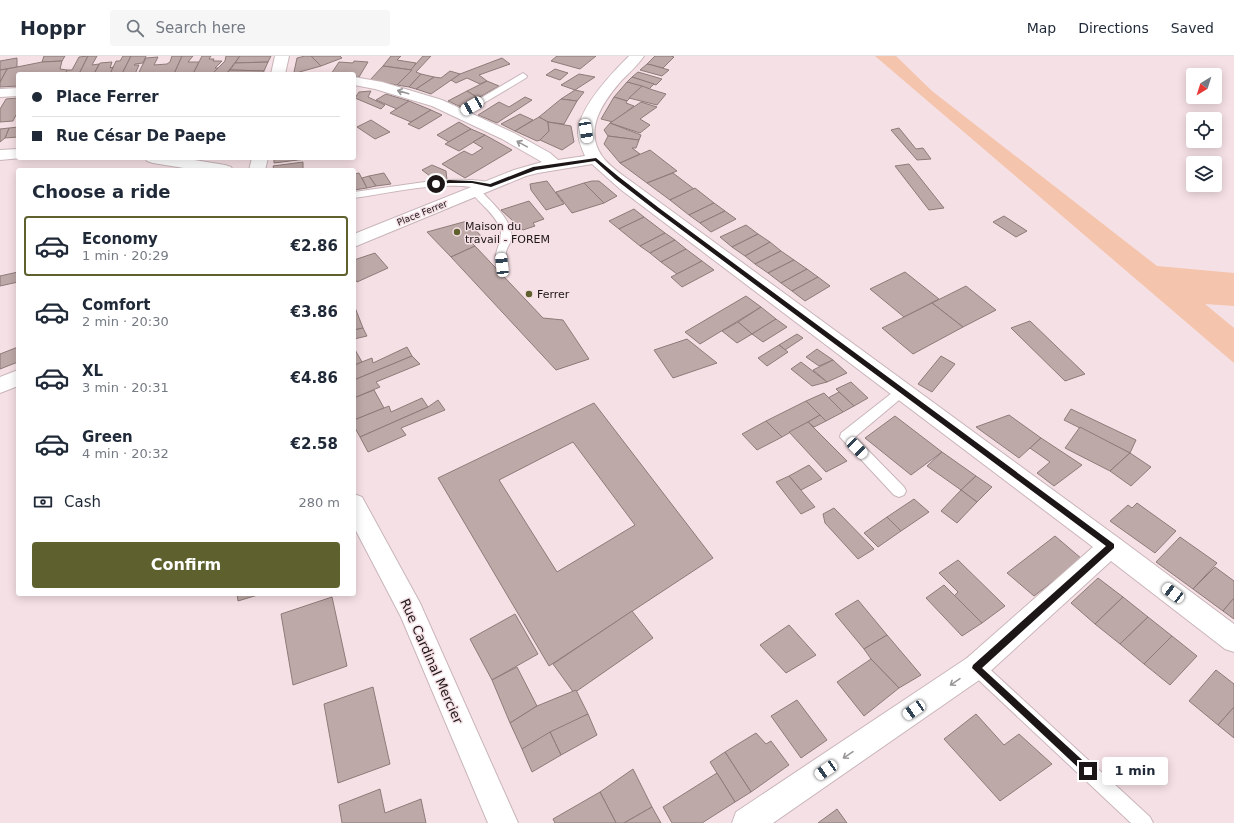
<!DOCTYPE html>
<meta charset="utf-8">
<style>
:root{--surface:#fff;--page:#f6f6f7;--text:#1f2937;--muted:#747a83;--line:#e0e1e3;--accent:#5e602d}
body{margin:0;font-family:"DejaVu Sans",sans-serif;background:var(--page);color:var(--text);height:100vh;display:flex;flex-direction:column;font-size:15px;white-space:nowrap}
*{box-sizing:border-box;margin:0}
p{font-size:13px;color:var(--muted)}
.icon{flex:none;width:22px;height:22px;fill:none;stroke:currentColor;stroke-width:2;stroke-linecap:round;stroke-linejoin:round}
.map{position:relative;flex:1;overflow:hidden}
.details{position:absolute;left:16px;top:112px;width:340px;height:428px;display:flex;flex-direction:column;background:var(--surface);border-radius:4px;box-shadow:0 2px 10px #0003}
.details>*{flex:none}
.guide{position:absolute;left:16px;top:16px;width:340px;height:88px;border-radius:4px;box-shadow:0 2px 10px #0003;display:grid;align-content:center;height:88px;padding:0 16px;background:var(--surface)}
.needle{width:26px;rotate:218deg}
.fabs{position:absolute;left:1186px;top:12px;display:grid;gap:8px}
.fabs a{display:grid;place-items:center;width:36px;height:36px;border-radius:4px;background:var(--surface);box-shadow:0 2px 10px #0003;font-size:20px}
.end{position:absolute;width:18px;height:18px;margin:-9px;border:5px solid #1d1617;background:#fff;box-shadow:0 0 0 2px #fff}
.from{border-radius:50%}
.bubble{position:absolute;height:28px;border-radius:4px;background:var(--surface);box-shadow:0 2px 10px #0003;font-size:13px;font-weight:700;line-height:28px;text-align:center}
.car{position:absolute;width:12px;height:24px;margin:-12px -6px;border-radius:5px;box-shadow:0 0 3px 1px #0007;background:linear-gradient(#fff 24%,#345 0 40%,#fff 0 76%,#345 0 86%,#fff 0)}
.guide b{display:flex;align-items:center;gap:14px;height:38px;font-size:15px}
.guide b+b{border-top:1px solid var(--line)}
.guide i{width:10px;height:10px;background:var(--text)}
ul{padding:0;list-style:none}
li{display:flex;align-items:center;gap:12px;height:60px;margin:0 8px 6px;padding:0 8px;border:2px solid transparent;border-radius:4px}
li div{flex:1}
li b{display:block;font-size:15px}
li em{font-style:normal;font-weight:700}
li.on{border-color:var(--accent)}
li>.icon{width:36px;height:36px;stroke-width:1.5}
h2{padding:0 16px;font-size:18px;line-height:48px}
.pay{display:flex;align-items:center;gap:10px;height:44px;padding:0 16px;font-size:15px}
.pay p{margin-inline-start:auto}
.cta{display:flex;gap:8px;margin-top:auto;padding:8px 16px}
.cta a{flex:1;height:46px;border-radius:4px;background:var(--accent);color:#fff;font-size:16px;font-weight:700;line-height:46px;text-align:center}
header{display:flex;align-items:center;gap:24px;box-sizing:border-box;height:56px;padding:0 20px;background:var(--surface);border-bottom:1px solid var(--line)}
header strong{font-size:19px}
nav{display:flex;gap:22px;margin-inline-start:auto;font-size:14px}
.search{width:280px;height:36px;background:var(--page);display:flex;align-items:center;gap:10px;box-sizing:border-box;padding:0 14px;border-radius:4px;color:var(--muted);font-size:15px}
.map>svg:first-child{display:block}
.green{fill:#f5c4ac}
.building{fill:#bda9a7;stroke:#8e7b79;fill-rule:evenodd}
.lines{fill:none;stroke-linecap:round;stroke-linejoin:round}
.lane-casing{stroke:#c9b5b9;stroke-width:2}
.street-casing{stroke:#c9b5b9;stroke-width:2}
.lane{fill:#fff;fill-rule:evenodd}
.street{fill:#fff;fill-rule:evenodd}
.oneway{stroke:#999697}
.route{fill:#1d1617}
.poi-dot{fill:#5e602d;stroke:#f5e0e5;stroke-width:1.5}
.labels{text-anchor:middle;stroke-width:3;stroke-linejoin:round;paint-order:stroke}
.far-street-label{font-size:9px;fill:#1d1617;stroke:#f5e0e5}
.poi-label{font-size:11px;fill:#1d1617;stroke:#f5e0e5;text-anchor:start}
.near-street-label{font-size:13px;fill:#1d1617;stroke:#f5e0e5}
</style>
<header>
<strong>Hoppr</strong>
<div class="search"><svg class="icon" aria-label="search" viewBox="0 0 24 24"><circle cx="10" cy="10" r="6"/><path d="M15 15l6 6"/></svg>Search here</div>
<nav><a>Map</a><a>Directions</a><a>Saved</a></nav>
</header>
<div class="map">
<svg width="1234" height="767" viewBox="0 0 1234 767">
<rect width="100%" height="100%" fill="#f5e0e5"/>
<polygon class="green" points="875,0 896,0 932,35 1157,210 1234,217 1234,250 1205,248 1234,272 1234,307"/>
<g class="building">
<polygon points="44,0 65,0 62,5 42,6"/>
<polygon points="88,0 79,18 65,18 67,14 72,14 79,1"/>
<polygon points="88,0 97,0 92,9 99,8 94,18 79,18"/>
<polygon points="123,0 131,0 122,18 110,18 116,5 120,5"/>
<polygon points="131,0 146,0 143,7 135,8 134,9 139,9 135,18 122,18"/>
<polygon points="172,0 182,0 174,18 138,18 146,2 158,1 154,9 167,8 170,6"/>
<polygon points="182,0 193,0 188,6 199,6 193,18 174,18"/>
<polygon points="202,0 211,0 209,3 214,3 213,5 222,5 215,12 218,12 212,18 193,18"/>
<polygon points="226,0 240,0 226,18 212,18 225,5"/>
<polygon points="240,0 271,0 268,6 235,7"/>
<polygon points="305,0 311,0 321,10 296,17 294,16 297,2"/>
<polygon points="314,0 340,0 342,2 321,10 312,1"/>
<polygon points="391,0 401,0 397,4 416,7 412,14 383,10"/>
<polygon points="423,0 431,0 416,16 421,18 409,31 397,29"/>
<polygon points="557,0 596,0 580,13 551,5"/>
<polygon points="655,0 671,0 674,1 663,12 647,8"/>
<polygon points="17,2 17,11 0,14 0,5"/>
<polygon points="502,2 510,8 479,19 487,25 480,28 467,22 456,27 451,24 460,18"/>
<polygon points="62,5 60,13 67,14 65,18 18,18 18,30 0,31 0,26 7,13 42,6"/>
<polygon points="354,5 368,6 359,21 354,20 354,18 331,18 339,6 353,7"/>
<polygon points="112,6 110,12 113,11 110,18 94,18 100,7"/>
<polygon points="268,6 264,15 230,14 235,7"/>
<polygon points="647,8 652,9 669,14 662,20 640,14"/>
<polygon points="383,10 412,14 397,29 370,24"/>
<polygon points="7,13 0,26 0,14"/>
<polygon points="555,13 568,17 560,24 546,19"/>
<polygon points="230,14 264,15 263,18 226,18"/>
<polygon points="450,15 460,18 431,38 416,33 434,21 441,22"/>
<polygon points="638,16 662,23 656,29 632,21"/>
<polygon points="421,18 434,21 416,33 409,31"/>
<polygon points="579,18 595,21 575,34 561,29"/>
<polygon points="632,21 654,28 649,33 627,26"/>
<polygon points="487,25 499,30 478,42 467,35"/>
<polygon points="627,26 642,30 627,45 614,41"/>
<polygon points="642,30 653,34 666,38 657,49 629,42"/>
<polygon points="575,34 584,36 577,45 561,43"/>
<polygon points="371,35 368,41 385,49 381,53 355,42 359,36"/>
<polygon points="467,35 478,42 461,51 448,45"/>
<polygon points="386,38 409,45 397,53 376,44"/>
<polygon points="525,41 532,44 497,67 478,59 499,46 509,51"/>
<polygon points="614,41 627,45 626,47 634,50 613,66 601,63"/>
<polygon points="18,42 18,59 16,59 13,65 0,66 0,53 6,43"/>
<polygon points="561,43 577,45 564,68 548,66 539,61"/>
<polygon points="409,45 431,54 411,66 390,57"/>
<polygon points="641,46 657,51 640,63 650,69 640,77 610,67"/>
<polygon points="431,54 442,59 419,73 408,68"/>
<polygon points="520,58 533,64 515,75 501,68"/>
<polygon points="539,61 548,66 549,75 540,84 537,85 515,75"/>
<polygon points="371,64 390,76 375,83 357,71"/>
<polygon points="459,66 471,73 449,86 437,79"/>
<polygon points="548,66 571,70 574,86 562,94 540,84 549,75"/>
<polygon points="610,67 641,79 639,84 608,80 604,74"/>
<polygon points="18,71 18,81 5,82 9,72"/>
<polygon points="9,72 5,82 0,86 0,73"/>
<polygon points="899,72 916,93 923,92 931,103 917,104 891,74"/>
<polygon points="471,73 485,79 459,95 445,88"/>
<polygon points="485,79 512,94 465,122 442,108 464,95 472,99 483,92 473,86"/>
<polygon points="608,80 639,84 636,92 632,92 640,98 620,107 604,88"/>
<polygon points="650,94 677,115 647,127 620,107"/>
<polygon points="274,102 306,102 306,103 274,107"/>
<polygon points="303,106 303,114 274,114 273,110"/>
<polygon points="909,108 944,152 929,154 895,110"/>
<polygon points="432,109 446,115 447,124 431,126 430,120 422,114"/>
<polygon points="359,117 367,132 354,134 354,118"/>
<polygon points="384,117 391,128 376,130 369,120"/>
<polygon points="673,117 694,133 670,144 647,127"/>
<polygon points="369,120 376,130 367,132 362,122"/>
<polygon points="547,125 564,148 546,154 531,134 530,128"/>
<polygon points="592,125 599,125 617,140 604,147 584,127"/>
<polygon points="584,127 604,147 572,157 556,136"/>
<polygon points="695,132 714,147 689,159 670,144"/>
<polygon points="529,145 544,163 533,167 535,170 523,174 501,154"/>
<polygon points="714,147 725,155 700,167 689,159"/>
<polygon points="634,153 644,161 619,173 609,165"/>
<polygon points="725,155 736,163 711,176 700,167"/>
<polygon points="1004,160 1027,175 1016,181 993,166"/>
<polygon points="644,161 665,177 640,190 619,173"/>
<polygon points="467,165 483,182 471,186 475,190 451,201 427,176"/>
<polygon points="746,169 758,178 732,191 720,181"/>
<polygon points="665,177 675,184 650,197 640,190"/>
<polygon points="758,178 770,186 745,200 732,191"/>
<polygon points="675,184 686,193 661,206 650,197"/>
<polygon points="770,186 781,195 755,208 745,200"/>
<polygon points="475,190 543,262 563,264 589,303 556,314 451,201"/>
<polygon points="686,193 702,205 677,218 661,206"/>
<polygon points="781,195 794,204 768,217 755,208"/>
<polygon points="375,197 388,212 357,226 354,222 354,204"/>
<polygon points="794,204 807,213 781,227 768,217"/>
<polygon points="702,205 714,214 682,231 671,221"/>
<polygon points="807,213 818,221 792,235 781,227"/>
<polygon points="18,216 18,226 0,230 0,220"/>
<polygon points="905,216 939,243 904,261 870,233"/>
<polygon points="818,221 830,230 805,245 792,235"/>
<polygon points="966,230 996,254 963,271 932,247"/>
<polygon points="746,240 761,251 700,288 685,276"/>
<polygon points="932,247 963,271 913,298 882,272"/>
<polygon points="354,249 363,272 354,274"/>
<polygon points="761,251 776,263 752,278 738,266"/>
<polygon points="776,263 787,271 763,286 752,278"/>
<polygon points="1030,265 1085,318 1065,325 1011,272"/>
<polygon points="738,266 752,278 737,287 722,275"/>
<polygon points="363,272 367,280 354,283 354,274"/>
<polygon points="797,278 803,282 785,294 779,289"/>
<polygon points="687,283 717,307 673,322 654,294"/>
<polygon points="779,289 788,296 767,310 758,302"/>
<polygon points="18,291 18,306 0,313 0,298"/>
<polygon points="407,291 412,300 354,324 354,309 372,302 373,307"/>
<polygon points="354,292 362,306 354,309"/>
<polygon points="817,293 833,304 819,310 806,301"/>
<polygon points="412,300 420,308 376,326 380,331 354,342 354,324"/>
<polygon points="941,300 955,308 932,336 918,328"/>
<polygon points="833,304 847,317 827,326 813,314"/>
<polygon points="801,306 827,326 812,330 791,313"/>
<polygon points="851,326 868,342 854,350 836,333"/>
<polygon points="374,334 384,352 354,364 354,342"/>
<polygon points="839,336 854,350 843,356 828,342"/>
<polygon points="824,337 843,356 826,365 806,345"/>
<polygon points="422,342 428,351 360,381 354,370 354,364 389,350 391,356"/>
<polygon points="438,344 445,354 401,372 406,379 368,396 360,381 428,351"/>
<polygon points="806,345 820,359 782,381 766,365"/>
<path d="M594 347 713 502 549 610 438 422ZM573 386 635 469 557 516 499 424Z"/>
<polygon points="1071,353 1136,384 1130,397 1064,364"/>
<polygon points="820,359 826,365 814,371 808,366"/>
<polygon points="1009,359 1041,382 1019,402 976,371"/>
<polygon points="895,360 942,396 911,419 865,382"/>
<polygon points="766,365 782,381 757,394 742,378"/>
<polygon points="808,366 847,405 826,416 789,376"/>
<polygon points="1080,371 1130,397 1110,415 1065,392"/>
<polygon points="1041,382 1082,409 1054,430 1037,417 1050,406 1030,392"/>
<polygon points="942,396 976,420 961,434 927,410"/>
<polygon points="1130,397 1151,411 1131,430 1110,415"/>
<polygon points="809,409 822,423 801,434 789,420"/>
<polygon points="789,420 815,451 801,458 776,426"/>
<polygon points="976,420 992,431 977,446 961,434"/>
<polygon points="961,434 977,446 957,467 941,455"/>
<polygon points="914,443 929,456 901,475 887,461"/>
<polygon points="1137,447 1176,475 1155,497 1110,465 1128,449 1132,452"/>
<polygon points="834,452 874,493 858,503 825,467 823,458"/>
<polygon points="887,461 901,475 878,491 864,477"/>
<polygon points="1055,480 1082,503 1034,540 1007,517"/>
<polygon points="1180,481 1217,507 1193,533 1156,506"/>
<polygon points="958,504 1005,550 982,567 954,540 958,536 939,517"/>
<polygon points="1215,511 1234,525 1234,542 1223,555 1193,533"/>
<polygon points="1098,522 1123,541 1095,568 1071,547"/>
<polygon points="944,529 982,567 962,580 926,542"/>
<polygon points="237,538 261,538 238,545"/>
<polygon points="332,541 347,610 293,629 281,558"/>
<polygon points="1123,541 1148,561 1120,588 1095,568"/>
<polygon points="1234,542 1234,563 1223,555"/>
<polygon points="858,544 887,579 864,593 835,558"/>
<polygon points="632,555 653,582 574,637 553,608"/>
<polygon points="515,558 538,598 492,624 470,583"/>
<polygon points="1148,561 1172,580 1144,608 1120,588"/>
<polygon points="789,569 816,599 786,617 760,589"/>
<polygon points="887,579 921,619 899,632 871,603 864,593"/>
<polygon points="1172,580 1197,600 1170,629 1144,608"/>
<polygon points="871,603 899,632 864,660 837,626"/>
<polygon points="517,611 537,650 510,667 492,624"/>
<polygon points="1216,614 1234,628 1234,651 1218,669 1189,645"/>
<polygon points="373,631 390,708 338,727 324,648"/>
<polygon points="576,634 588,658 522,693 510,667 537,650"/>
<polygon points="797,644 827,684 801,702 771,660"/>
<polygon points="1234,651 1234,682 1218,669"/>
<polygon points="588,658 597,679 561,699 550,676"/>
<polygon points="976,658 1004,689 1019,678 1052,708 1000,745 944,683"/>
<polygon points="550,676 561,699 532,716 522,693"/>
<polygon points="756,677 766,688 771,685 789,709 751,736 725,696"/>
<polygon points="725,696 751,736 735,746 710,706"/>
<polygon points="633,713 652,751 624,767 616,767 600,736"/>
<polygon points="717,717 735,746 702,767 672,767 663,751"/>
<polygon points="380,733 385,757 421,743 426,767 342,767 339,749"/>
<polygon points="600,736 616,767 555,767 553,763"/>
<polygon points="652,751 661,767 624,767"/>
<polygon points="837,753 847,767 818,767"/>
</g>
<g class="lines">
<defs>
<g id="lane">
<polygon points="523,17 527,20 526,22 462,60 456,60 454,58"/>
<path d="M439 124C451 124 488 122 496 130 492 135 468 130 461 130 425 128 389 137 354 142V136Z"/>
<path d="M476 133 480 134C490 145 514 165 511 182 511 187 507 191 506 196 506 202 509 207 506 212H498C490 198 505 185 500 172 495 158 480 148 471 136Z"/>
<polygon points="901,331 905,333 907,336 905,339 855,381 904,431 906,435 904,439 899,441 894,439 840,381 841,377 897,333"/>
<polygon points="976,603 982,606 1150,761 1153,767 1131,767 970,616 968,611 970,606"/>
</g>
<g id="street">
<polygon points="275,0 289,0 285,18 271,18"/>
<path d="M629 0H644C638 9 629 17 621 25 604 45 583 73 602 100 609 110 621 118 632 126L1120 483 1234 568V596L1225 593 1111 505 985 620 773 767H732L736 756 967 602 1093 491 620 133 592 108 538 117 526 120 354 191V178L514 114 542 106 502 83 432 50 375 33 354 29V21L382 26 442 44 514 77 550 97 558 104 585 100C582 93 578 84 578 76 579 51 612 17 629 0Z"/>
<polygon points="18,32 18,40 0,41 0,33"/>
<polygon points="18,93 18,102 21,102 0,104 0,94"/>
<polygon points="145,102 182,102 225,109 231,111 233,114 196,114 153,107 147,105"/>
<polygon points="252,102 268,102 265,114 249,114"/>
<polygon points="18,314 18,330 0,337 0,321"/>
<polygon points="354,438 362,441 420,547 518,767 488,767 401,561 354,471"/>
</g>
</defs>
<use href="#lane" class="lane-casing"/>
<use href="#street" class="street-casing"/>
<use href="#lane" class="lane"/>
<use href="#street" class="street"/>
</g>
<defs><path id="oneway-shaft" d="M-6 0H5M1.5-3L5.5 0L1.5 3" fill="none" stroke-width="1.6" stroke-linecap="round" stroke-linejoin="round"/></defs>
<g class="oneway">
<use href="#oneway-shaft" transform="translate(403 36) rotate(-164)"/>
<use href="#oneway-shaft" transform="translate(522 88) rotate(-151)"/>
<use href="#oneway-shaft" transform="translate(955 626) rotate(146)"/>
<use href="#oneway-shaft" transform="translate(848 699) rotate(146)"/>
</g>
<polygon class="route" points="596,102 619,121 659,152 1114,488 1114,492 982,612 1091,712 1092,715 1091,718 1088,719 1085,718 972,612 973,609 1106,490 655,154 615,123 595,105 536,114 491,131 472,127 449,127 436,129 433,128 449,124 472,125 490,128 533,111"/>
<g class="poi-dot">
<circle cx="457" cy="176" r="4"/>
<circle cx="529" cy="238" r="4"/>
</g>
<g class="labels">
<g class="far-street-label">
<text transform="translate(422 157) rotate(-22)" y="3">Place Ferrer</text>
</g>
<g class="poi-label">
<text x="465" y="174">Maison du<tspan x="465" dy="13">travail - FOREM</tspan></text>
<text x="537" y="242">Ferrer</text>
</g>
<g class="near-street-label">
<text transform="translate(432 605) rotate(66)" y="5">Rue Cardinal Mercier</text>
</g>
</g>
</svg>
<div class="fabs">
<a><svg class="needle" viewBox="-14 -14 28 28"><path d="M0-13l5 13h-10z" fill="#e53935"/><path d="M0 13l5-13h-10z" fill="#747a83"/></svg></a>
<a><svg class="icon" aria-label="locate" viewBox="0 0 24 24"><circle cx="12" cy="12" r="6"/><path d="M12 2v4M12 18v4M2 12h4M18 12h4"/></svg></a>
<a><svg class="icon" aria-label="layers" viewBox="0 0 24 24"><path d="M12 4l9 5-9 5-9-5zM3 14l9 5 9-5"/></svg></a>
</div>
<i class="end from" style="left:436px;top:128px"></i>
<i class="end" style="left:1088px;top:715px"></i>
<div class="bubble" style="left:1102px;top:701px;width:66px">1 min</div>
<i class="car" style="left:472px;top:50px;rotate:240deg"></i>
<i class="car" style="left:586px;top:75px;rotate:171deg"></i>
<i class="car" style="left:502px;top:209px;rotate:354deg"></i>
<i class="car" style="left:857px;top:392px;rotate:136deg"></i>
<i class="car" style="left:1173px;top:537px;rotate:307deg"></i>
<i class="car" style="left:914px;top:654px;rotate:236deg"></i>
<i class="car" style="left:826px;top:714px;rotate:236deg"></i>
<div class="guide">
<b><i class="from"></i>Place Ferrer</b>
<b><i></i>Rue César De Paepe</b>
</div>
<section class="details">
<h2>Choose a ride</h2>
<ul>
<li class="on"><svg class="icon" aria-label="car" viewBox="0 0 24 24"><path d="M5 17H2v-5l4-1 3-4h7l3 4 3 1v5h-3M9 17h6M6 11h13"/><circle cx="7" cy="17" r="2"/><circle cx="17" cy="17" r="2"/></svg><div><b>Economy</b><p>1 min · 20:29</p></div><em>€2.86</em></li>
<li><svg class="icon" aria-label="car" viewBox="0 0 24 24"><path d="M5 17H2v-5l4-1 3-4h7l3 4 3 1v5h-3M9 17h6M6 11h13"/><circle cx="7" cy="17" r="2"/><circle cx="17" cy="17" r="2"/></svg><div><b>Comfort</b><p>2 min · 20:30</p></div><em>€3.86</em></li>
<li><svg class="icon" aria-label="car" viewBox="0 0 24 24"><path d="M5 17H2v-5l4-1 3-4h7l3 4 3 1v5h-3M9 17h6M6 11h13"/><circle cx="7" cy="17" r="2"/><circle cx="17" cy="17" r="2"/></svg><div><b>XL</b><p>3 min · 20:31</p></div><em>€4.86</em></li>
<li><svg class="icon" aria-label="car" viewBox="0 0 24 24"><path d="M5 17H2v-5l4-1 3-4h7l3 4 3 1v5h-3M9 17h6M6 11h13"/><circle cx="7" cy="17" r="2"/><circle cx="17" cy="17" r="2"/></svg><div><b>Green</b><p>4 min · 20:32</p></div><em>€2.58</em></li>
</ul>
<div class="pay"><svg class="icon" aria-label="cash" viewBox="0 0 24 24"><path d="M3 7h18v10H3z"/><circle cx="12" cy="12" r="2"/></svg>Cash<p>280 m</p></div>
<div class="cta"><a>Confirm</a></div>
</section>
</div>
